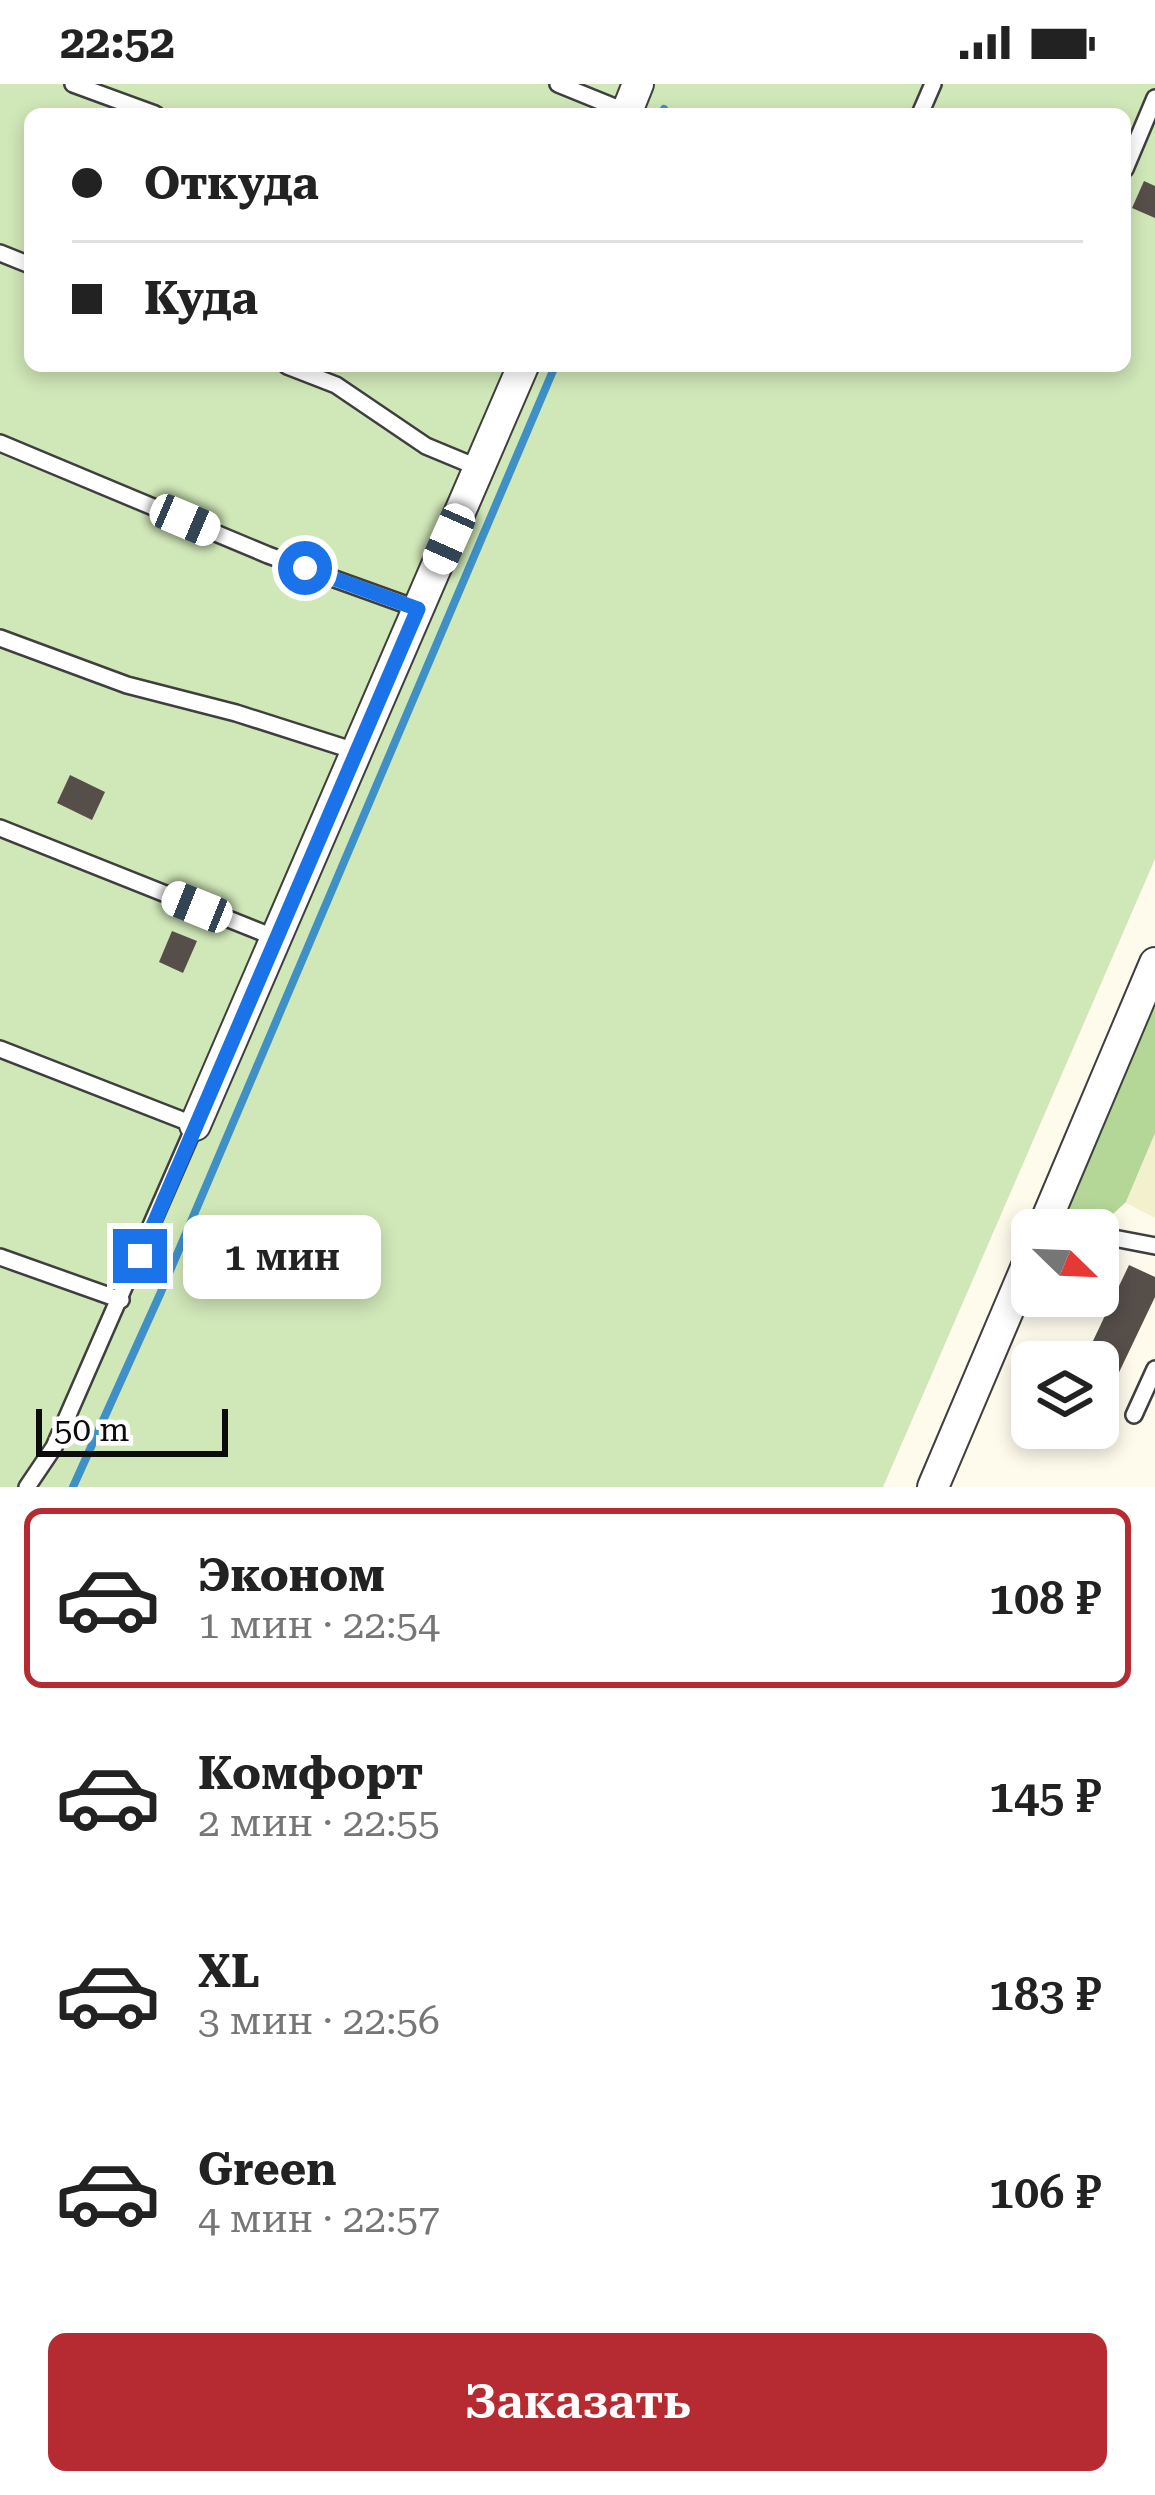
<!DOCTYPE html>
<html lang="ru">
<meta charset="utf-8">
<style>
:root{--surface:#fff;--page:#f2f2f2;--text:#222;--muted:#767676;--line:#e0e0e0;--accent:#b62b32}
body{margin:0;font-family:"Roboto Serif",serif;background:var(--page);color:var(--text);height:100vh;display:flex;flex-direction:column;font-size:45px;white-space:nowrap}
*{box-sizing:border-box;margin:0}
p{font-size:39px;color:var(--muted)}
.icon{flex:none;width:66px;height:66px;fill:none;stroke:currentColor;stroke-width:2;stroke-linecap:round;stroke-linejoin:round}
.map{position:relative;height:1403px;overflow:hidden}
.drawer{display:flex;flex-direction:column;background:var(--surface);flex:1}
.drawer>*{flex:none}
.top-card{position:absolute;left:24px;top:24px;width:1107px;height:264px;border-radius:18px;box-shadow:0 6px 18px #0003;display:grid;align-content:center;height:264px;padding:0 48px;background:var(--surface)}
.needle{width:78px;rotate:113deg}
.buttons{position:absolute;left:1011px;top:1125px;display:grid;gap:24px}
.buttons a{display:grid;place-items:center;width:108px;height:108px;border-radius:18px;background:var(--surface);box-shadow:0 6px 18px #0003;font-size:60px}
.scale{position:absolute;left:36px;bottom:30px;width:192px;box-sizing:border-box;padding-left:12px;border:6px solid #0c0c0c;border-top:0;font-size:33px;line-height:42px;white-space:nowrap;color:#0c0c0c;-webkit-text-stroke:9px #fff;paint-order:stroke}
.end{position:absolute;width:54px;height:54px;margin:-27px;border:15px solid #1a73e8;background:#fff;box-shadow:0 0 0 6px #fff}
.from{border-radius:50%}
.bubble{position:absolute;height:84px;border-radius:18px;background:var(--surface);box-shadow:0 6px 18px #0003;font-size:39px;font-weight:600;line-height:84px;text-align:center}
.car{position:absolute;width:36px;height:72px;margin:-36px -18px;border-radius:15px;box-shadow:0 0 9px 3px #0007;background:linear-gradient(#fff 24%,#345 0 40%,#fff 0 76%,#345 0 86%,#fff 0)}
.top-card b{display:flex;align-items:center;gap:42px;height:114px;font-size:45px}
.top-card b+b{border-top:3px solid var(--line)}
.top-card i{width:30px;height:30px;background:var(--text)}
ul{padding:21px 0 0;list-style:none}
li{display:flex;align-items:center;gap:36px;height:180px;margin:0 24px 18px;padding:0 24px;border:6px solid transparent;border-radius:18px}
li div{flex:1}
li b{display:block;font-size:45px}
li em{font-style:normal;font-weight:600}
li.active{border-color:var(--accent)}
li>.icon{width:108px;height:108px;stroke-width:1.5}
.action{display:flex;gap:24px;margin-top:auto;padding:24px 48px}
.action a{flex:1;height:138px;border-radius:18px;background:var(--accent);color:#fff;font-size:48px;font-weight:600;line-height:138px;text-align:center}
.status{display:flex;justify-content:space-between;align-items:center;height:84px;padding:0 60px;background:var(--surface);direction:ltr}
.status svg{height:33px;fill:currentColor}
.map>svg:first-child{display:block}
.farmland{fill:#f3f0ce}
.green{fill:#d0e7b8;fill-rule:evenodd}
.forest{fill:#b4d798}
.lines{fill:none;stroke-linecap:round;stroke-linejoin:round}
.stream{stroke:#3e90c7;stroke-width:8}
.building{fill:#554e49}
.lane-casing{stroke:#3f3f3f;stroke-width:20}
.street-casing{stroke:#3f3f3f;stroke-width:34}
.lane{stroke:#fff;stroke-width:15}
.street{stroke:#fff;stroke-width:30}
.route{stroke:#1a73e8;stroke-width:15}
</style>
<div class="status"><b>22:52</b><svg viewBox="0 0 49 12"><path d="M0 12V9h3v3zM5 12V6h3v6zM10 12V3h3v9zM15 12V0h3v12zM26 1h20v11H26zM47 4h2v5h-2z"/></svg></div>
<div class="map">
<svg width="1155" height="1403" viewBox="0 0 1155 1403">
<rect width="100%" height="100%" fill="#fefbed"/>
<polygon class="farmland" points="1155,1049 1155,1134 1126,1119"/>
<path class="green" d="M0 0H1155V775L883 1403H0ZM30 30H1125V282H30Z"/>
<polygon class="forest" points="1155,915 1155,1049 1126,1118 1104,1138 1090,1141 1071,1132 1069,1115"/>
<g class="lines">
<g class="stream">
<polyline points="661,30 664,25"/>
<polyline points="73,1403 161,1208 555,282"/>
</g>
</g>
<g class="building">
<polygon points="1144,97 1155,102 1155,134 1132,124"/>
<polygon points="70,691 105,708 92,736 57,719"/>
<polygon points="172,847 197,857 183,889 159,878"/>
<polygon points="1129,1181 1155,1193 1155,1213 1113,1301 1098,1294 1098,1278 1083,1278"/>
</g>
<g class="lines">
<defs>
<g id="lane">
<polyline points="73,0 155,30"/>
<polyline points="558,0 627,28"/>
<polyline points="920,30 933,0"/>
<polyline points="1125,85 1155,14"/>
<polyline points="0,169 30,181"/>
<polyline points="287,282 336,301 426,362 479,384"/>
<polyline points="0,359 268,471 418,525"/>
<polyline points="0,554 127,601 236,629 355,667"/>
<polyline points="0,744 276,854"/>
<polyline points="0,965 195,1041 54,1363 27,1403"/>
<polyline points="1046,1137 1075,1146"/>
<polyline points="1098,1151 1155,1162"/>
<polyline points="0,1173 121,1216"/>
<polyline points="1134,1331 1155,1285"/>
</g>
<g id="street">
<polyline points="626,30 638,0"/>
<polyline points="195,1041 523,282"/>
<polyline points="1042,1146 1155,879"/>
<polyline points="933,1403 1032,1170"/>
</g>
</defs>
<use href="#lane" class="lane-casing"/>
<use href="#street" class="street-casing"/>
<use href="#lane" class="lane"/>
<use href="#street" class="street"/>
</g>
<g class="lines">
<polyline class="route" points="140,1172 418,525 305,484"/>
</g>
</svg>
<div class="buttons">
<a><svg class="needle" viewBox="-14 -14 28 28"><path d="M0-13l5 13h-10z" fill="#e53935"/><path d="M0 13l5-13h-10z" fill="#767676"/></svg></a>
<a><svg class="icon" aria-label="layers" viewBox="0 0 24 24"><path d="M12 4l9 5-9 5-9-5zM3 14l9 5 9-5"/></svg></a>
</div>
<div class="scale">50 m</div>
<i class="end from" style="left:305px;top:484px"></i>
<i class="end" style="left:140px;top:1172px"></i>
<div class="bubble" style="left:183px;top:1131px;width:198px">1 мин</div>
<i class="car" style="left:185px;top:436px;rotate:113deg"></i>
<i class="car" style="left:449px;top:455px;rotate:204deg"></i>
<i class="car" style="left:197px;top:823px;rotate:292deg"></i>
<div class="top-card">
<b><i class="from"></i>Откуда</b>
<b><i></i>Куда</b>
</div>
</div>
<section class="drawer">
<ul>
<li class="active"><svg class="icon" aria-label="car" viewBox="0 0 24 24"><path d="M5 17H2v-5l4-1 3-4h7l3 4 3 1v5h-3M9 17h6M6 11h13"/><circle cx="7" cy="17" r="2"/><circle cx="17" cy="17" r="2"/></svg><div><b>Эконом</b><p>1 мин · 22:54</p></div><em>108 ₽</em></li>
<li><svg class="icon" aria-label="car" viewBox="0 0 24 24"><path d="M5 17H2v-5l4-1 3-4h7l3 4 3 1v5h-3M9 17h6M6 11h13"/><circle cx="7" cy="17" r="2"/><circle cx="17" cy="17" r="2"/></svg><div><b>Комфорт</b><p>2 мин · 22:55</p></div><em>145 ₽</em></li>
<li><svg class="icon" aria-label="car" viewBox="0 0 24 24"><path d="M5 17H2v-5l4-1 3-4h7l3 4 3 1v5h-3M9 17h6M6 11h13"/><circle cx="7" cy="17" r="2"/><circle cx="17" cy="17" r="2"/></svg><div><b>XL</b><p>3 мин · 22:56</p></div><em>183 ₽</em></li>
<li><svg class="icon" aria-label="car" viewBox="0 0 24 24"><path d="M5 17H2v-5l4-1 3-4h7l3 4 3 1v5h-3M9 17h6M6 11h13"/><circle cx="7" cy="17" r="2"/><circle cx="17" cy="17" r="2"/></svg><div><b>Green</b><p>4 мин · 22:57</p></div><em>106 ₽</em></li>
</ul>
<div class="action"><a>Заказать</a></div>
</section>
